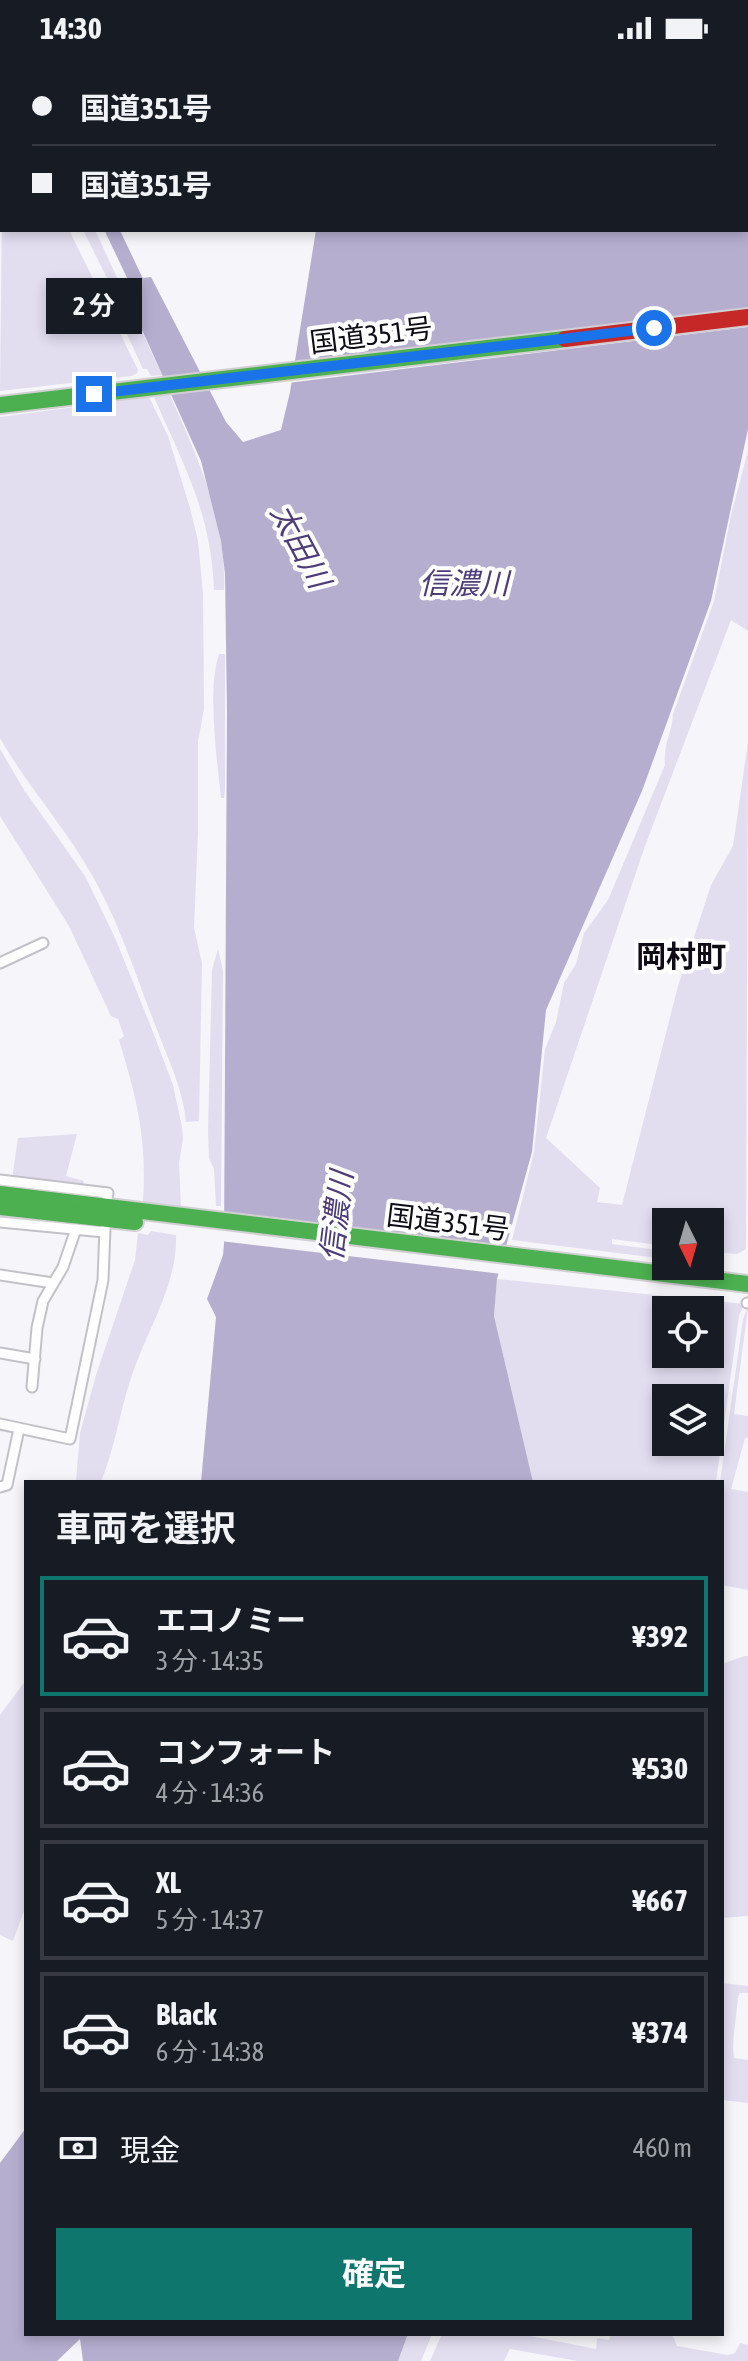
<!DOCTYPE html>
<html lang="ja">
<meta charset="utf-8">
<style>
:root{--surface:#171b24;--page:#242831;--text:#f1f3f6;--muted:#9ea1a6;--line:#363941;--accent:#0f766e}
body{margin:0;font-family:"Asap Condensed","Noto Sans JP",sans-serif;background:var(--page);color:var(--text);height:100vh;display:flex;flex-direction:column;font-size:30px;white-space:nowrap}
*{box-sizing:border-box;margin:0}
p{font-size:26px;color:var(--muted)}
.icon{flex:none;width:44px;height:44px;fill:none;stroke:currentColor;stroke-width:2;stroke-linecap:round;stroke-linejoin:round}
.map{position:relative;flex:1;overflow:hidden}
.sheet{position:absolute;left:24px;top:1424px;width:700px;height:856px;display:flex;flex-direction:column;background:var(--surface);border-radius:0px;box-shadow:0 4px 12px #0003}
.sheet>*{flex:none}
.banner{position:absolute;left:0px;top:0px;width:748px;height:176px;box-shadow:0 4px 12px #0003;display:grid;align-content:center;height:176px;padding:0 32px;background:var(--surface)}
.needle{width:52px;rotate:175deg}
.fabs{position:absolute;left:652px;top:1152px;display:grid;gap:16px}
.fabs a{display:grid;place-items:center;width:72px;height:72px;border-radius:0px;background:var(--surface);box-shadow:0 4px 12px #0003;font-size:40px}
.end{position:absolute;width:36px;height:36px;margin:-18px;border:10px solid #1a73e8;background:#fff;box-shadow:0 0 0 4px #fff}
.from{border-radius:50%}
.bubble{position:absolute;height:56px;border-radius:0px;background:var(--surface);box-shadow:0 4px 12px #0003;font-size:26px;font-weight:700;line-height:56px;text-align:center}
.banner b{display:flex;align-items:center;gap:28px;height:76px;font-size:30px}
.banner b+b{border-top:2px solid var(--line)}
.banner i{width:20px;height:20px;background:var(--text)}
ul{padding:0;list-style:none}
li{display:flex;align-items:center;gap:24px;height:120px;margin:0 16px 12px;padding:0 16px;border:4px solid var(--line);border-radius:0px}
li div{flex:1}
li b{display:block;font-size:30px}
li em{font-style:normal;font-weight:700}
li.selected{border-color:var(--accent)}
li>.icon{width:72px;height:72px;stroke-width:1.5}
h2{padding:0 32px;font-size:36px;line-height:96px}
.pay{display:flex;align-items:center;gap:20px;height:88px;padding:0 32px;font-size:30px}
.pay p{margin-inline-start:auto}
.cta{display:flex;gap:16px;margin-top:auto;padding:16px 32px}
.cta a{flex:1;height:92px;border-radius:0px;background:var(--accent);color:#fff;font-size:32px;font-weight:700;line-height:92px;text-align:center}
.status{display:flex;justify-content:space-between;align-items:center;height:56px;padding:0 40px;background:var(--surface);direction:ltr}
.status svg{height:22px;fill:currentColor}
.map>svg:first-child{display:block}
.green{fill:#e2def0;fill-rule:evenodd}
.water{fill:#b6aecf}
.pier{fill:#f6f5f9}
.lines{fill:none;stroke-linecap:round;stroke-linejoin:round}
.river{stroke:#b6aecf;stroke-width:14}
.street-casing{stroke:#c2c1c8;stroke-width:13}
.fast-casing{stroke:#d1cfd3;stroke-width:20}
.jam-casing{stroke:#d1cfd3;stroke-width:20}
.street{stroke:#fefefe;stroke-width:9}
.fast{stroke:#4caf50;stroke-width:16}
.jam{stroke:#c62828;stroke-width:16}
.route{stroke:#1a73e8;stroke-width:10}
.labels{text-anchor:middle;stroke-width:8;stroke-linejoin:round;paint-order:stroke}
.street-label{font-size:28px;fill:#0f0c16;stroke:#fff}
.water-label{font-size:30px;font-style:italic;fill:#4d3c77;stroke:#fff}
.neighbourhood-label{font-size:30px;font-weight:bold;fill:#0f0c16;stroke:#fff}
</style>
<div class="status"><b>14:30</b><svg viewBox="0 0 49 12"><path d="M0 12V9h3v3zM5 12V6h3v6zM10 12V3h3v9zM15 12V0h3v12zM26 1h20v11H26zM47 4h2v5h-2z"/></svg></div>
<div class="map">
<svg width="748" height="2305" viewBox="0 0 748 2305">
<rect width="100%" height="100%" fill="#f6f5f9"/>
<g class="green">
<polygon points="2,148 2,174 69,174 138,314 137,317 132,320 0,335"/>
<polygon points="83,174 95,174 162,319 151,320 147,313 143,313 120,263 119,246"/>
<path d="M170 339C197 400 227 465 224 534H214C211 456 184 410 154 341Z"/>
<path d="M149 341 168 380 190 452 198 485 203 538 204 653 198 685V777L194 872 202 907 199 1065 186 1066C183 1036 172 1012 161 984 137 924 118 859 83 804 57 762 25 726 0 682V361Z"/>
<path d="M748 395V575L731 564 645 790 546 1082 600 1132 597 1146 622 1149 678 930 711 829 733 790 748 686 746 1193 737 1198 710 1196V1166H666V1190L612 1183V1188L666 1195V1203L512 1184 534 1096 545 993 556 966 564 927 576 908 584 877 608 844 665 709C663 687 672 678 673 658L714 545 731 459Z"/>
<path d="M219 598H225V734L224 742H221C217 703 207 634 219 598Z"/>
<path d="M0 693 24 734 85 820 116 884 153 976 173 1029 182 1071 183 1083 179 1107 181 1152 152 1149 143 1145C147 1082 137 1043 119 984L124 980 118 963 111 960 69 870 0 760Z"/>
<polygon points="218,893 223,915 221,1150 216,1150 214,1113 209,1102 208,1076 212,914"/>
<polygon points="77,1078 66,1120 84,1125 82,1130 12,1123 18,1082"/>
<path d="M151 1175 176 1179C178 1228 147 1274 132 1319 120 1354 115 1391 101 1426H76L80 1377 96 1319 135 1204 138 1177 148 1179Z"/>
<path d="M497 1223 744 1248 739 1260 716 1426H533L494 1260ZM666 1254H710V1298H666ZM666 1342H710V1386H666Z"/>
<polygon points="748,1251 734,1358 748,1360 748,1382 745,1382 731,1433 748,1436 748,1534 722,1529 720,1426 743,1263"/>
<polygon points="744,1600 748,1600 748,1860 722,1862 722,1608"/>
<polygon points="26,1624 26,1849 13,1885 0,1879 0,1659"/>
<path d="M722 1927 748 1930V1937H740L738 1941C737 1959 731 1987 734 2002L748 2004V2047L722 2044Z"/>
<polygon points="408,2278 432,2278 421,2305 398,2305"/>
<polygon points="442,2278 520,2278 596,2293 597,2282 609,2284 611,2278 666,2278 673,2280 677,2290 728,2299 735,2297 740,2287 748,2289 748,2305 578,2305 510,2293 504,2305 430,2305"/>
</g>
<g class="water">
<polygon points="381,0 748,0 748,373 711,545 642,735 546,954 532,1096 497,1223 494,1260 533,1426 201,1426 216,1261 207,1243 223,1199 224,1188 227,656 225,518 221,485 201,405 120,225 151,221 226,366 243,386 281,374 290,336 316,174 746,174 746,2 380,2"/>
<polygon points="26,2072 26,2278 408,2278 398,2305 83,2305 80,2283 57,2305 0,2305 0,2107"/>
</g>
<g class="pier">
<polygon points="748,255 748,271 287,327 289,311"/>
<polygon points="220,1156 510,1190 502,1218 220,1185"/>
</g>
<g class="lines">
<g class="river">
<polyline points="15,0 16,2"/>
<polyline points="112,174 143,239"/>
</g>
<defs>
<g id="street">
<polyline points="0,907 43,887"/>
<polyline points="0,1124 108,1137 107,1142"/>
<polyline points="0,1166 104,1176"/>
<polyline points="0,1219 53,1227"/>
<polyline points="747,1247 748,1247"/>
<polyline points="0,1297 35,1303"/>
<polyline points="32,1331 37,1272 43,1245 63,1211 76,1173"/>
<polyline points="0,1368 70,1383 103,1224 105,1172"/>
<polyline points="0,1431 7,1429 19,1373"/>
</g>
<g id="fast">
<polyline points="0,349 565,283"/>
<polyline points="0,1138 748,1228"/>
<polyline points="0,1151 135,1166"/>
</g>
<polyline id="jam" points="565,283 748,261"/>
</defs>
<use href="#street" class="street-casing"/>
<use href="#fast" class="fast-casing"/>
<use href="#jam" class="jam-casing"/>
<use href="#street" class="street"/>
<use href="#fast" class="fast"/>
<use href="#jam" class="jam"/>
</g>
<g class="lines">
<polyline class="route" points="94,338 654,272"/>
</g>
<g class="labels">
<g class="street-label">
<text transform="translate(371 279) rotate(-7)" y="10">国道351号</text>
<text transform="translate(448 1166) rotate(7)" y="10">国道351号</text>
</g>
<g class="water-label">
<text transform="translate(300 490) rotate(62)" y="10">太田川</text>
<text x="464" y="538">信濃川</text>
<text transform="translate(337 1160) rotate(-83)" y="10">信濃川</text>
</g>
<g class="neighbourhood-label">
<text x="681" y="911">岡村町</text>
</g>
</g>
</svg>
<div class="fabs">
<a><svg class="needle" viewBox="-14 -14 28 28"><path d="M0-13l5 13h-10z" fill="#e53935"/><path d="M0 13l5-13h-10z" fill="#9ea1a6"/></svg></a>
<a><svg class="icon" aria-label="locate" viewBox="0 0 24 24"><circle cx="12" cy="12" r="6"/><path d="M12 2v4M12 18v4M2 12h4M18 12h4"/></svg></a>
<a><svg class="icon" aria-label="layers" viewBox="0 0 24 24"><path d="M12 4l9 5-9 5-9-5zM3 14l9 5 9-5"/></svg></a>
</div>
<i class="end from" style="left:654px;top:272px"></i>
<i class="end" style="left:94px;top:338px"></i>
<div class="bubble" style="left:46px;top:222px;width:96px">2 分</div>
<div class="banner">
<b><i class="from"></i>国道351号</b>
<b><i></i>国道351号</b>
</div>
<section class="sheet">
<h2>車両を選択</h2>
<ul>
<li class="selected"><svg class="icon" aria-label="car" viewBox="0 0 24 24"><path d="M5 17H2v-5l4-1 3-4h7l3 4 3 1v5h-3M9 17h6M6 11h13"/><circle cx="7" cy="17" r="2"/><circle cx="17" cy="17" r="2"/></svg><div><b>エコノミー</b><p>3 分 · 14:35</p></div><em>¥392</em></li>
<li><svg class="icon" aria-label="car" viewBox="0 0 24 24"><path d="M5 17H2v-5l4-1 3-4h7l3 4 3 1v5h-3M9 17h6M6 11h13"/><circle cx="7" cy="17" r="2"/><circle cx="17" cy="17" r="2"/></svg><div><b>コンフォート</b><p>4 分 · 14:36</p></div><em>¥530</em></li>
<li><svg class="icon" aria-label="car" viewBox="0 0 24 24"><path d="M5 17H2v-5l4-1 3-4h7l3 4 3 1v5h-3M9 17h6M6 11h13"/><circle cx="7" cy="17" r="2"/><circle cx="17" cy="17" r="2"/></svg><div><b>XL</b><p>5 分 · 14:37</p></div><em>¥667</em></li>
<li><svg class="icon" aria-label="car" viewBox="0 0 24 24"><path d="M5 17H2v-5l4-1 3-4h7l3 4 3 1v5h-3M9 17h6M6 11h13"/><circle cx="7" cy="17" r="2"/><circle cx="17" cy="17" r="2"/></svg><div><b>Black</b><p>6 分 · 14:38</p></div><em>¥374</em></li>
</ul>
<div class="pay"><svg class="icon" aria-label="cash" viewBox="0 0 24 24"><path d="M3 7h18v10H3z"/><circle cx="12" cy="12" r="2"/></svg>現金<p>460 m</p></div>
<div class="cta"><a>確定</a></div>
</section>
</div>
